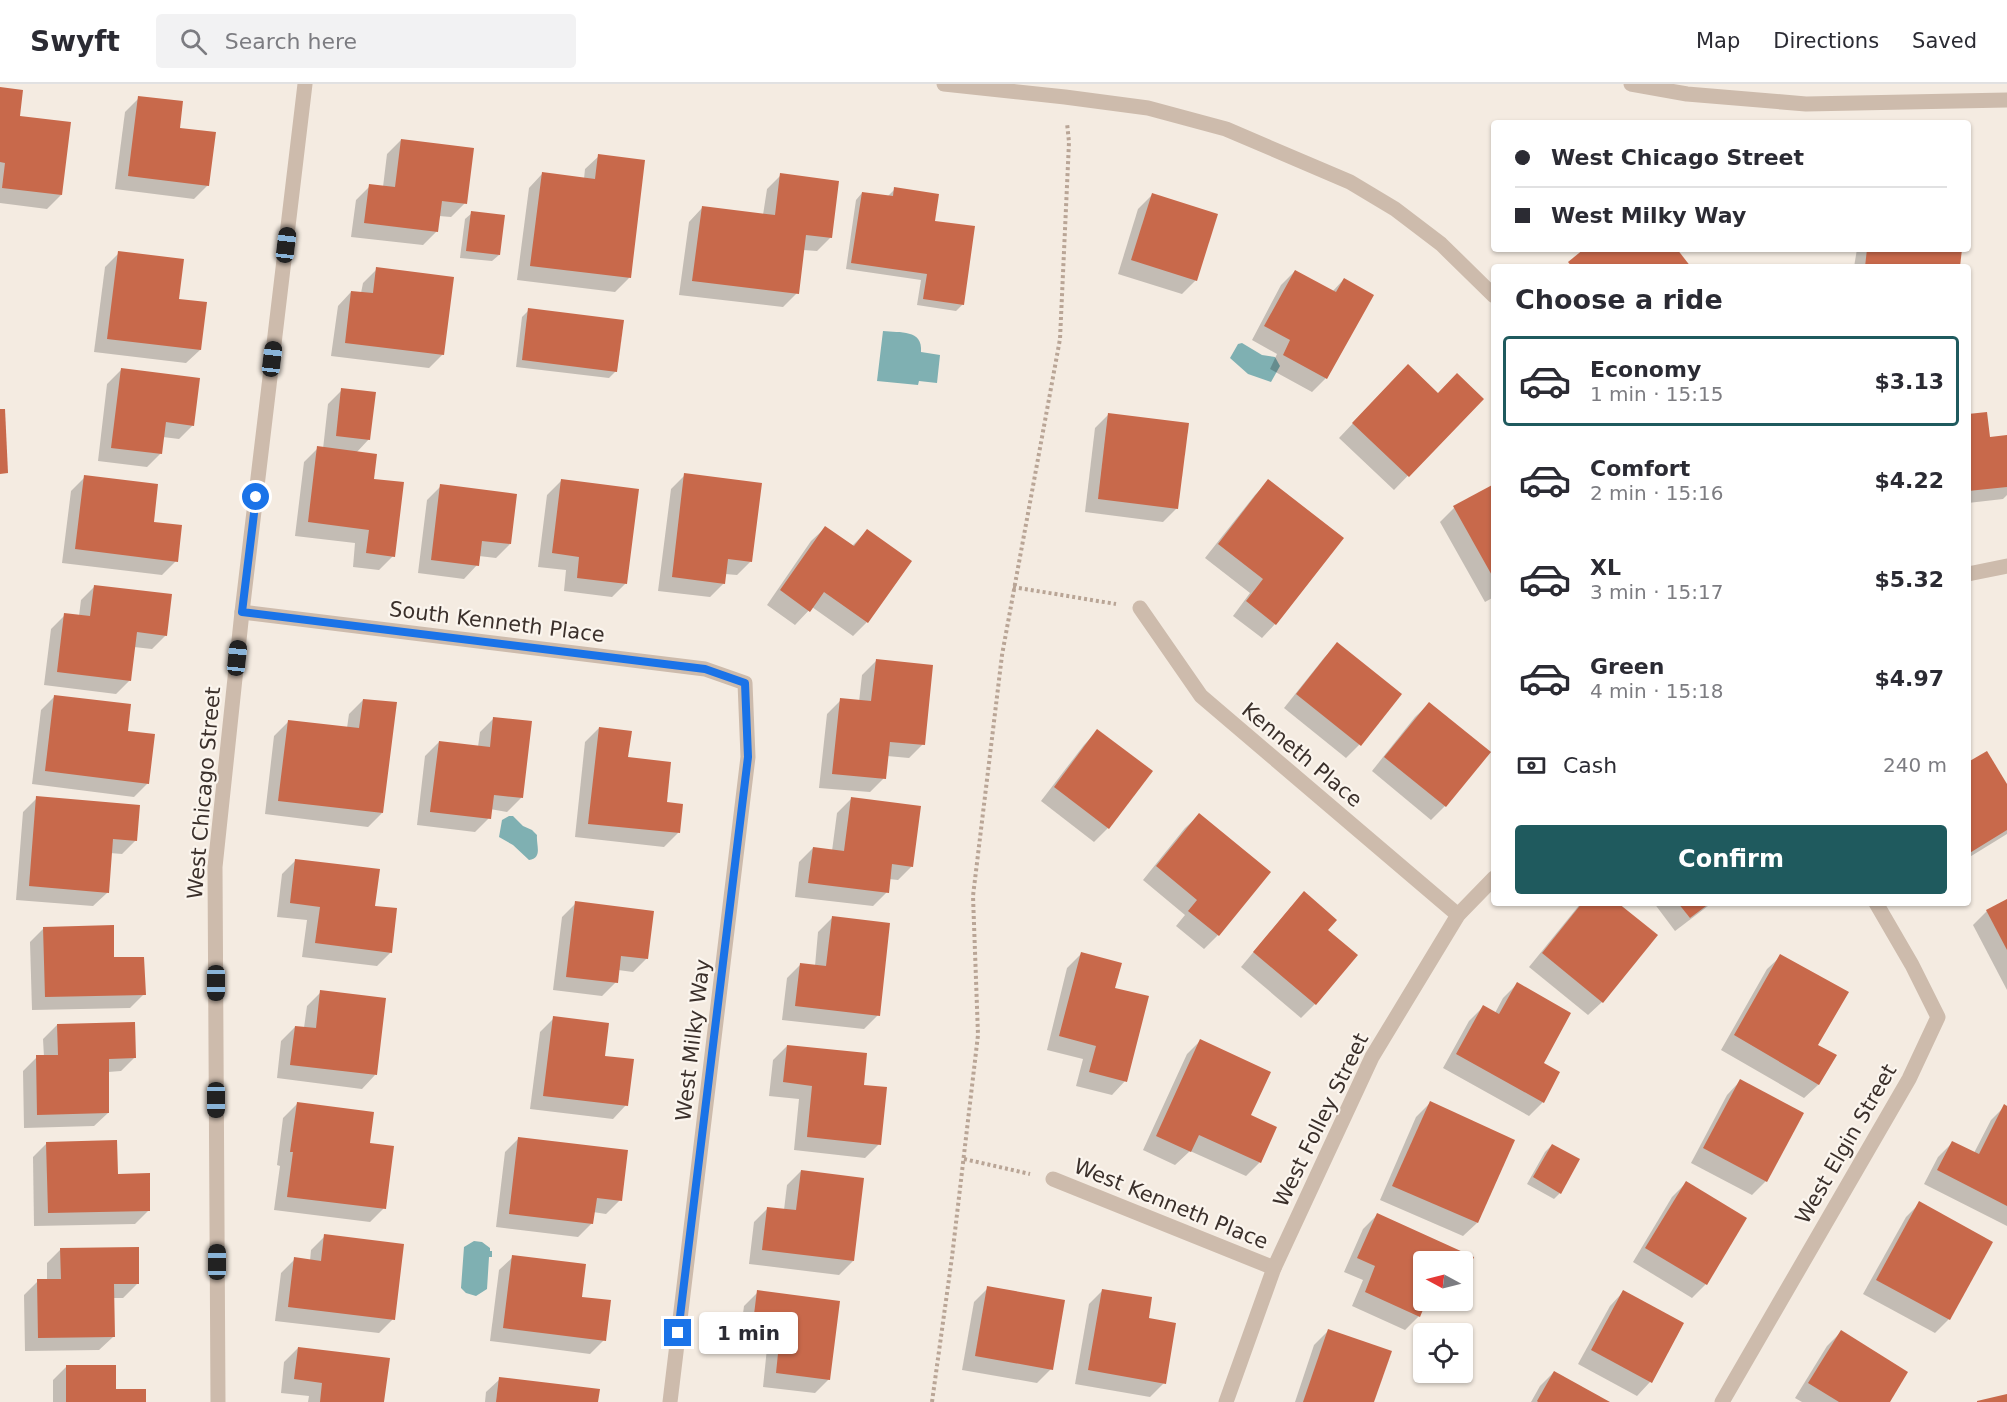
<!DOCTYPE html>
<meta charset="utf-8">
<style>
:root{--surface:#fff;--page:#f2f2f3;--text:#2b2b33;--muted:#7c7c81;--line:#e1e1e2;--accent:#1f5a5e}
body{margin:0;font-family:"DejaVu Sans",sans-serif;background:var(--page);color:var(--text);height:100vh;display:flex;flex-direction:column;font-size:22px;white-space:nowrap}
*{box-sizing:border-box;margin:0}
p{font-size:20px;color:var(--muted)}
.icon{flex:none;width:33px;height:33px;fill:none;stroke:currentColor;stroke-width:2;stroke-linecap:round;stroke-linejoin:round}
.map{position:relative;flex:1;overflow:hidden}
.panel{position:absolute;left:1491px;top:180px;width:480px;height:642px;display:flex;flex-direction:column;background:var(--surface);border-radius:6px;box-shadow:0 2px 4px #0004}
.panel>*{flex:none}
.guide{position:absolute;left:1491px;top:36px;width:480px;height:132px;border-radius:6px;box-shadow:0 2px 4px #0004;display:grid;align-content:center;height:132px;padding:0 24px;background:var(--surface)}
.needle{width:39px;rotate:277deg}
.buttons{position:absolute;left:1413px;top:1167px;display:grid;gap:12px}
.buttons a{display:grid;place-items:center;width:60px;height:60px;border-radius:6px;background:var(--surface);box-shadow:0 2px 4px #0004;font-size:30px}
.end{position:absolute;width:27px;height:27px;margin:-14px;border:8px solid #1a73e8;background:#fff;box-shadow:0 0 0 3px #fff}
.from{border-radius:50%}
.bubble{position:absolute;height:42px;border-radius:6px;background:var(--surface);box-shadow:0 2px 4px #0004;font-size:20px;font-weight:800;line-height:42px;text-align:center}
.car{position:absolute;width:18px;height:36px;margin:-18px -9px;border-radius:8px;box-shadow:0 0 4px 2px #0007;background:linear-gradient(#222 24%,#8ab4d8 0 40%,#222 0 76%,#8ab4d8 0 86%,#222 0)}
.guide b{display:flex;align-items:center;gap:21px;height:57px;font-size:22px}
.guide b+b{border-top:2px solid var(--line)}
.guide i{width:15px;height:15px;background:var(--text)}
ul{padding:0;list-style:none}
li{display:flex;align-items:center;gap:18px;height:90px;margin:0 12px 9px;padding:0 12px;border:3px solid transparent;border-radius:6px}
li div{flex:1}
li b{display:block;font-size:22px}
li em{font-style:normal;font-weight:800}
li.active{border-color:var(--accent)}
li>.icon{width:54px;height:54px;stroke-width:1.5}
h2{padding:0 24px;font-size:27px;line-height:72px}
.pay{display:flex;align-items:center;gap:15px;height:66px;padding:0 24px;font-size:22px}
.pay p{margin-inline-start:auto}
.cta{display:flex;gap:12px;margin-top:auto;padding:12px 24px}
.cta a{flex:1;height:69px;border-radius:6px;background:var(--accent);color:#fff;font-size:24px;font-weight:800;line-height:69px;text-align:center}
header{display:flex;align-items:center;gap:36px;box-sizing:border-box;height:84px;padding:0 30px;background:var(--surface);border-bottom:2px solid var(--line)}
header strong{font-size:28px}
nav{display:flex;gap:33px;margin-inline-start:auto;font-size:21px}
.search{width:420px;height:54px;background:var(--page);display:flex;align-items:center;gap:15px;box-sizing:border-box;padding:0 21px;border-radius:6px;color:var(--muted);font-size:22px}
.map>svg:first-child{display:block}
.water{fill:#7fb0b2}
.shadow{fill:#0003}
.building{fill:#c8694b}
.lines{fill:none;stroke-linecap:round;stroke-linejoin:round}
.path{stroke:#b9a596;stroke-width:4;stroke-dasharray:3 3;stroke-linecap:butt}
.minor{stroke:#cdbbac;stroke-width:15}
.route{stroke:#1a73e8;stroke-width:8}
.labels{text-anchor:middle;stroke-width:4.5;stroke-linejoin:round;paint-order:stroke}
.street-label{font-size:21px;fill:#3b302b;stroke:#fbf5ee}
</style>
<header>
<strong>Swyft</strong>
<div class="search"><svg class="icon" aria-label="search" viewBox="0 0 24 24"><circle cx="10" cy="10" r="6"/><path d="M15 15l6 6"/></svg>Search here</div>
<nav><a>Map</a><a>Directions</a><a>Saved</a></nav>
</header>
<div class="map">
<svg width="2007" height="1318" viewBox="0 0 2007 1318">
<rect width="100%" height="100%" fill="#f4ebe1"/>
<g class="water">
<path d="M883 247C900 249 923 245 921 268L940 271 937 299 919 297 918 301 877 297Z"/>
<polygon points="1242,259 1262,271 1275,273 1280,282 1271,298 1248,290 1230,274 1238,260"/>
<path d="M509 732H513L523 742 532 746 537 751C536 761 543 774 529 776L513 761 499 753 502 736Z"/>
<polygon points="474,1157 482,1158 490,1164 490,1167 492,1167 492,1173 489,1173 487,1205 476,1212 466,1209 461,1204 464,1163"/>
</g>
<g class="shadow">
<polygon points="0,4 61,111 47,125 0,119"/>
<polygon points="139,14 178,45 208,101 194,115 115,105 125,28"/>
<polygon points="401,56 465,119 451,133 439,132 437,147 423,161 351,153 356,116 370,102 383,103 387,70"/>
<polygon points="599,72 629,194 615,208 517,196 529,104 542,90 584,95 585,85"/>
<polygon points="781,91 831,153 817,167 803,166 797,209 783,223 679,211 689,138 702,124 763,131 767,105"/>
<polygon points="895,105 933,138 963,220 956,227 917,221 921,196 846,185 856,116 862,109 888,112"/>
<polygon points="1152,111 1196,196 1182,210 1118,190 1138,125"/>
<polygon points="472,129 499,171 492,177 460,174 465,135"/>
<polygon points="1857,165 1961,165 1958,183 1854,183"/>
<polygon points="119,169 178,216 200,266 186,279 94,268 105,183"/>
<polygon points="377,185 443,270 429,284 331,272 338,222 351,208 361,209 363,199"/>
<polygon points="1295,187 1332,208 1344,195 1326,294 1312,308 1270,285 1277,270 1252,256 1281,201"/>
<polygon points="529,226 616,287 609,294 516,283 522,233"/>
<polygon points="121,286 193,341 179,355 163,353 161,369 147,383 98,377 107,300"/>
<polygon points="1394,296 1438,311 1482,315 1394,406 1339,354"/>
<polygon points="342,306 369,355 356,369 372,396 393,472 379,486 353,483 355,459 295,452 304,378 318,364 323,365 328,320"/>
<polygon points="1109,330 1177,424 1163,438 1085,428 1095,344"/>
<polygon points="1968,331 1988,355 2007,353 2007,411 2003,415 1968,419"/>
<polygon points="685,391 751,477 737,491 725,490 724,499 710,513 658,507 671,405"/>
<polygon points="85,393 152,439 176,477 162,491 62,479 71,407"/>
<polygon points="561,397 626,499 612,513 564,507 566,486 538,483 547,411"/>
<polygon points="1269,397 1275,540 1262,554 1233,532 1250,509 1205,474 1255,411"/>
<polygon points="1494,401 1494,513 1485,518 1440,438 1454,424"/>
<polygon points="441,402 510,460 496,474 479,472 477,481 464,495 418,489 427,416"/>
<polygon points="825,444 852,462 867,447 867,538 853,552 812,523 795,541 767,521 811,457"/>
<polygon points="95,502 166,551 152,565 134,563 130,596 116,610 44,601 51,545 65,531 79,532 81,516"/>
<polygon points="1337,560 1359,661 1346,674 1284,624 1324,574"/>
<polygon points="876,577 923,660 909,674 887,672 884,694 870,708 819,704 827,630 841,616 859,618 862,591"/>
<polygon points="55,612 126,648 148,699 134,713 32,700 41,626"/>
<polygon points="363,616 382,729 368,743 265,730 274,652 288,638 347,644 349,630"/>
<polygon points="1429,620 1489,668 1445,722 1431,736 1372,687 1415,633"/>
<polygon points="494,634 521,714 507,728 490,725 489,734 475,748 417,741 425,672 439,658 478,663 480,648"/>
<polygon points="599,644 665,719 678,749 664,763 575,753 585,658"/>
<polygon points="1097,647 1108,744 1094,758 1041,717 1084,661"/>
<polygon points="1968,680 2007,703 2007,750 1968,774"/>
<polygon points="37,714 136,756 122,770 110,769 107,809 93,822 16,816 23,728"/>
<polygon points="851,715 912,782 898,796 889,795 887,808 873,822 795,813 799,778 813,764 832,767 837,729"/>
<polygon points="1199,731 1269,789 1218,851 1204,865 1176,842 1185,831 1143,796 1185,744"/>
<polygon points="296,776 374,823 391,868 377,882 302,873 307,836 277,833 282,790"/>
<polygon points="2007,817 2007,906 1973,841 1987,827"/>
<polygon points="576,819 647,874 633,888 618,886 616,898 602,912 553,906 562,833"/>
<polygon points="1581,819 1616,819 1602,918 1588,931 1529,883"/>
<polygon points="1654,819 1712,819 1675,847"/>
<polygon points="1291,823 1326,847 1315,920 1301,934 1241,883"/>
<polygon points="832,834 878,931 864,945 782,936 787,894 801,880 815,882 818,848"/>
<polygon points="44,844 113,875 144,910 130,924 32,926 30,858"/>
<polygon points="1081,870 1125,997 1112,1011 1076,1002 1083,975 1047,966 1067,884"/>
<polygon points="1781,872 1816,961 1835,972 1818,1001 1804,1014 1721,966 1767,885"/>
<polygon points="1517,900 1543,1018 1529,1032 1443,984 1469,937 1483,923 1495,929 1503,914"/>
<polygon points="321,908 375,991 362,1005 277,994 281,957 295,943 304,944 307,922"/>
<polygon points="554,934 604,973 626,1021 613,1035 530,1025 540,948"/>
<polygon points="57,941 135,973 121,987 108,988 108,1029 94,1042 24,1044 23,987 37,973 44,973 43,955"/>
<polygon points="1201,956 1260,1078 1246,1092 1190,1067 1175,1081 1143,1066 1187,970"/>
<polygon points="787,962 862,1002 879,1060 865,1074 794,1066 799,1015 769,1012 773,976"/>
<polygon points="1740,997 1802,1030 1766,1097 1752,1111 1691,1079 1727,1011"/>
<polygon points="1430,1019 1477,1139 1463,1152 1380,1116 1416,1033"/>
<polygon points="297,1020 369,1061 384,1124 370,1138 274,1126 280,1082 277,1081 283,1034"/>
<polygon points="2005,1022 2007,1023 2007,1142 1924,1100 1938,1073 1952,1059 1974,1069 1991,1036"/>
<polygon points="519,1054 620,1116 606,1130 593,1128 592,1139 578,1153 496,1143 505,1068"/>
<polygon points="47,1059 116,1091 149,1126 135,1140 34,1142 33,1073"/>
<polygon points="1552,1061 1560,1109 1554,1115 1527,1100 1545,1068"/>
<polygon points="801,1087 853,1177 839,1191 749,1180 754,1138 768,1124 784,1126 787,1101"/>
<polygon points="1686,1099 1745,1135 1706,1200 1692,1214 1633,1178 1672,1113"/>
<polygon points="1920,1119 1991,1158 1949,1235 1935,1249 1863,1210 1906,1133"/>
<polygon points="1377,1131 1462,1178 1424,1178 1419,1232 1405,1246 1352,1222 1363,1196 1344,1188 1363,1145"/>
<polygon points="325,1152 393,1235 379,1249 275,1237 281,1189 295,1175 310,1177 311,1166"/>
<polygon points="61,1165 137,1200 123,1214 113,1214 113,1253 99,1266 25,1267 24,1211 38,1197 47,1197 47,1179"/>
<polygon points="513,1173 580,1214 604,1256 590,1270 490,1257 499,1186"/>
<polygon points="988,1204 1051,1285 1037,1299 962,1286 974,1218"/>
<polygon points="1103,1206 1147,1235 1164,1299 1150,1313 1075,1300 1089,1220"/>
<polygon points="758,1208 829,1295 815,1309 763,1303 767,1264 739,1260 744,1222"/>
<polygon points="1623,1208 1650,1298 1637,1312 1578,1280 1610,1222"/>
<polygon points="1328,1247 1372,1318 1295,1318 1314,1261"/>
<polygon points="1841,1248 1888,1318 1802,1318 1795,1314 1827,1262"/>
<polygon points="298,1264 383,1318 308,1318 309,1312 281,1309 284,1278"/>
<polygon points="67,1282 115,1306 144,1318 53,1318 53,1296"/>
<polygon points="1554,1288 1607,1318 1531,1318 1540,1302"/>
<polygon points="500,1295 597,1318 485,1318 486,1308"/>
</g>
<g class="building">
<polygon points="0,3 23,6 20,32 71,38 62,111 2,104 5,79 0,78"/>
<polygon points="138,12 183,17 180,44 216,48 209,102 128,92"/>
<polygon points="401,55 474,64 467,120 442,117 438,148 364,139 369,100 395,103"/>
<polygon points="598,70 645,76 631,194 530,182 542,88 595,95"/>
<polygon points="780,89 839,97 832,154 806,151 799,210 692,197 702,122 775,131"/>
<polygon points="894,103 939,110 935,137 975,142 964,221 923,215 927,190 851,179 862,108 893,112"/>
<polygon points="1152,109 1218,130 1197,197 1131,176"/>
<polygon points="471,127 505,131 500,171 466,167"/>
<polygon points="1584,165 1677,165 1691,183 1572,183 1568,178"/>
<polygon points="1867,165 1962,165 1960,183 1865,183"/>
<polygon points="118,167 184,175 179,215 207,218 201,266 107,255"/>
<polygon points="376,183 454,193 444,271 345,259 351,207 373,209"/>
<polygon points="1295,186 1336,208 1344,194 1374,211 1327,295 1283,271 1290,256 1264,242"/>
<polygon points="528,224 624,236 617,288 522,276"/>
<polygon points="1408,280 1438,309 1457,289 1484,315 1409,393 1352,339"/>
<polygon points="121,284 200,294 194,342 166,338 162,370 111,364"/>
<polygon points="341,304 376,308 370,356 336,352"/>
<polygon points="0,325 5,325 8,389 0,390"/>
<polygon points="1987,328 1990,353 2007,351 2007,403 1968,407 1968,330"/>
<polygon points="1108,329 1189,339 1178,425 1098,415"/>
<polygon points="317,362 377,370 374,395 404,398 395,473 366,469 369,446 308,438"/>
<polygon points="684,389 762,399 752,478 728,475 725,500 672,493"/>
<polygon points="84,391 158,400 154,438 182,441 178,478 75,465"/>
<polygon points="561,395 639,405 627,500 577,494 579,473 552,469"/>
<polygon points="1268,395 1344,454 1276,541 1246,517 1263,495 1218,460"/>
<polygon points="440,400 517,410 511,460 482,457 479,482 431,476"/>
<polygon points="1494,400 1494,495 1453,422"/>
<polygon points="825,442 854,462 867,445 912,477 868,539 824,508 810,528 780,506"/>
<polygon points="94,501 172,510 167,552 137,548 131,597 57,588 64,529 90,532"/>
<polygon points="1337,558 1402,610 1361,662 1296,610"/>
<polygon points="876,575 933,581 925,661 890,658 886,695 832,690 840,614 871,617"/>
<polygon points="54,611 131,620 128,647 155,650 149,700 45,687"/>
<polygon points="363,615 397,618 383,729 278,717 288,636 359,644"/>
<polygon points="1429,618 1491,668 1446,723 1384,673"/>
<polygon points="493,633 532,637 523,714 494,711 491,735 430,728 439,657 490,663"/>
<polygon points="599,643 632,647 628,673 671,678 667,718 683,720 680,749 588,740"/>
<polygon points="1097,645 1153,687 1109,745 1054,703"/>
<polygon points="1987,667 2007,700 2007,746 1968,770 1968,678"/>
<polygon points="36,712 140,721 137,757 113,755 109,809 29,802"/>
<polygon points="851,713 921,722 913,783 892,780 889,809 808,799 813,763 844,767"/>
<polygon points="1199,729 1271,788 1219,852 1188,827 1197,816 1156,782"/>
<polygon points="295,775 380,785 375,822 397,824 392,869 315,859 320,823 290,819"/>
<polygon points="1304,807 1337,836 1328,846 1358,871 1316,921 1253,868"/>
<polygon points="2007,815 2007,866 1986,826"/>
<polygon points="575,817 654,827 648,875 621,872 618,899 566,893"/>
<polygon points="1582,819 1618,819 1658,851 1603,919 1542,869"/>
<polygon points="1678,819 1710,819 1690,834"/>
<polygon points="832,832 890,839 880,932 795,922 800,879 826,882"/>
<polygon points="114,841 114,873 144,873 146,911 45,913 43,843"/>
<polygon points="1081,868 1122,879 1115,904 1149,912 1127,998 1089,988 1096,962 1059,952"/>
<polygon points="1780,870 1849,908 1818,961 1837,971 1819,1001 1734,951"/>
<polygon points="1517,898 1571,929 1544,979 1560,988 1544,1019 1456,970 1483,921 1499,930"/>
<polygon points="320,906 386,914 377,991 290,981 295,942 316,944"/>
<polygon points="553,932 609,939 605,972 634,975 628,1022 543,1012"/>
<polygon points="135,938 136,974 109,975 109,1029 37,1031 36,971 58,971 57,940"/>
<polygon points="1200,955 1271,988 1251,1031 1277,1043 1261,1079 1199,1051 1191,1068 1156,1052"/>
<polygon points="787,961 867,969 864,1001 887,1003 881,1061 807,1053 812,1002 783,998"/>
<polygon points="1740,995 1804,1029 1767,1098 1703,1064"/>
<polygon points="1430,1017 1515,1056 1478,1139 1392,1102"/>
<polygon points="297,1018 374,1028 370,1059 394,1062 386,1125 287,1113 293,1068 290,1068"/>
<polygon points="2004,1020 2007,1022 2007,1122 1937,1086 1952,1057 1979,1070"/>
<polygon points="518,1053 628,1066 622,1117 597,1114 593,1140 509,1130"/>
<polygon points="117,1056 118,1090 150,1089 150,1127 48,1129 46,1058"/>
<polygon points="1552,1060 1580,1075 1561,1110 1533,1093"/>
<polygon points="801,1086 864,1094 854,1177 762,1166 767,1123 796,1126"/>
<polygon points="1686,1097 1747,1134 1707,1201 1645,1164"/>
<polygon points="1919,1117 1993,1158 1950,1236 1876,1196"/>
<polygon points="1377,1129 1474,1173 1462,1200 1462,1178 1424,1178 1424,1216 1427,1216 1420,1233 1365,1208 1375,1182 1357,1174"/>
<polygon points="324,1150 404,1160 395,1236 288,1223 294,1173 321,1177"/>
<polygon points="139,1163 139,1200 114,1200 115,1253 38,1254 37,1195 61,1195 60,1164"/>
<polygon points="512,1171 586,1180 582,1213 611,1216 606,1257 503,1244"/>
<polygon points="987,1202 1065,1216 1053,1286 975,1272"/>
<polygon points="1102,1205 1152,1213 1149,1234 1176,1239 1166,1300 1088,1286"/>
<polygon points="757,1206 840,1217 830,1296 776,1289 780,1250 752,1247"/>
<polygon points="1623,1206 1684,1239 1652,1299 1591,1266"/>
<polygon points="1328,1245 1392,1267 1374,1318 1303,1318"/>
<polygon points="1841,1246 1908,1288 1890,1318 1839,1318 1808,1299"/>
<polygon points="298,1263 390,1274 384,1318 320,1318 322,1299 294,1295"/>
<polygon points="66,1281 116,1281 116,1305 146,1305 146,1318 66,1318"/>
<polygon points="1554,1287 1610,1318 1538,1318 1537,1317"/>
<polygon points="499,1293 600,1305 598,1318 496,1318"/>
<polygon points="2007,1310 2007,1318 1977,1318 1977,1317"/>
</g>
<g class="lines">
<g class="path">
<polyline points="1013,503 1116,520"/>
<polyline points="964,1075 1030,1090"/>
<polyline points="932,1318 952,1173 978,951 973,812 1002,571 1060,255 1069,58 1067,39"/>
</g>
<g class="minor">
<polyline points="944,0 1065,13 1148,24 1226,45 1350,98 1395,125 1441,160 1494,212"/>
<polyline points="1631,0 1687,10 1806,20 2007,16"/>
<polyline points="1968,490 2007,482"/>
<polyline points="1140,524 1201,612 1458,831"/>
<polyline points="242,528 705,585 745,599 748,673 670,1318"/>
<polyline points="1053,1095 1274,1184"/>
<polyline points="218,1318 215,783 242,528 305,0"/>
<polyline points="1226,1318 1274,1184 1372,973 1458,831 1494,794"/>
<polyline points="1722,1318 1909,995 1938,933 1912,881 1876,819"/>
</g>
</g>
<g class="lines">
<polyline class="route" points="256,413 242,528 705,585 745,599 748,673 678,1249"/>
</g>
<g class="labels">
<g class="street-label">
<text transform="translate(497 538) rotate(7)" y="7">South Kenneth Place</text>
<text transform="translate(1302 671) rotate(40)" y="7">Kenneth Place</text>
<text transform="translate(204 709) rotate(-85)" y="7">West Chicago Street</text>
<text transform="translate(693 956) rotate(-83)" y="7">West Milky Way</text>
<text transform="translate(1321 1036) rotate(-64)" y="7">West Folley Street</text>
<text transform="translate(1846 1060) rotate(-60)" y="7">West Elgin Street</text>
<text transform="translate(1171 1120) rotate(22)" y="7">West Kenneth Place</text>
</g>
</g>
</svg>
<div class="buttons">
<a><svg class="needle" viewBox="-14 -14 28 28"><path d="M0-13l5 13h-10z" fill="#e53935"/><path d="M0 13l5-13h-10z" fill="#7c7c81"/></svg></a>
<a><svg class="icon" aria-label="locate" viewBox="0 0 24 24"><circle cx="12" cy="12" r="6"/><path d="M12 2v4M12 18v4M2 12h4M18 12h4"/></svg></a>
</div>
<i class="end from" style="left:256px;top:413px"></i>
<i class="end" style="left:678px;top:1249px"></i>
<div class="bubble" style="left:699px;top:1228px;width:99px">1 min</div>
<i class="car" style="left:286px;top:161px;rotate:7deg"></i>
<i class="car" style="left:272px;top:275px;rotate:7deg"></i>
<i class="car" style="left:237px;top:574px;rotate:6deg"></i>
<i class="car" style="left:216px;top:899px;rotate:180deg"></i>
<i class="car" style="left:216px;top:1016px;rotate:180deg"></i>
<i class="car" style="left:217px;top:1178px;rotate:0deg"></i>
<div class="guide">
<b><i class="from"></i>West Chicago Street</b>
<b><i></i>West Milky Way</b>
</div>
<section class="panel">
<h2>Choose a ride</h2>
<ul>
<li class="active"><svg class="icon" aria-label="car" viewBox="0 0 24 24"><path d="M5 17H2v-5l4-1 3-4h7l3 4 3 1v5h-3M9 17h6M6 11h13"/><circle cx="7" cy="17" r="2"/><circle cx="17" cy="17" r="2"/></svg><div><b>Economy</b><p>1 min · 15:15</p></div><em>$3.13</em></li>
<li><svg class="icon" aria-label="car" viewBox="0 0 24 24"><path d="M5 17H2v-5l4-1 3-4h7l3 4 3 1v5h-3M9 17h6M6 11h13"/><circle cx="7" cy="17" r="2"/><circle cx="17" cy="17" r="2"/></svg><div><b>Comfort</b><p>2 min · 15:16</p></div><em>$4.22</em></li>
<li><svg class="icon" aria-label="car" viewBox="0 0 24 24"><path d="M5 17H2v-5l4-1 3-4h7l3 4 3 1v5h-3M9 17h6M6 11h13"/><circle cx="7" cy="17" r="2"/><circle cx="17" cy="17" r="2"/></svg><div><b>XL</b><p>3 min · 15:17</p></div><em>$5.32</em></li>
<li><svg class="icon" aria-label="car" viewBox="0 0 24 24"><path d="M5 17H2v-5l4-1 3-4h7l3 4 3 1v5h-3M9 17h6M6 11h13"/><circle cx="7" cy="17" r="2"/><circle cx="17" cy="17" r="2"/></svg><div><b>Green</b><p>4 min · 15:18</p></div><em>$4.97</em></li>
</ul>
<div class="pay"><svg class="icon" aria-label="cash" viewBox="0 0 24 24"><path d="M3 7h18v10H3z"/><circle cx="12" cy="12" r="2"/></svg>Cash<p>240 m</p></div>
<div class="cta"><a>Confirm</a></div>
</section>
</div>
